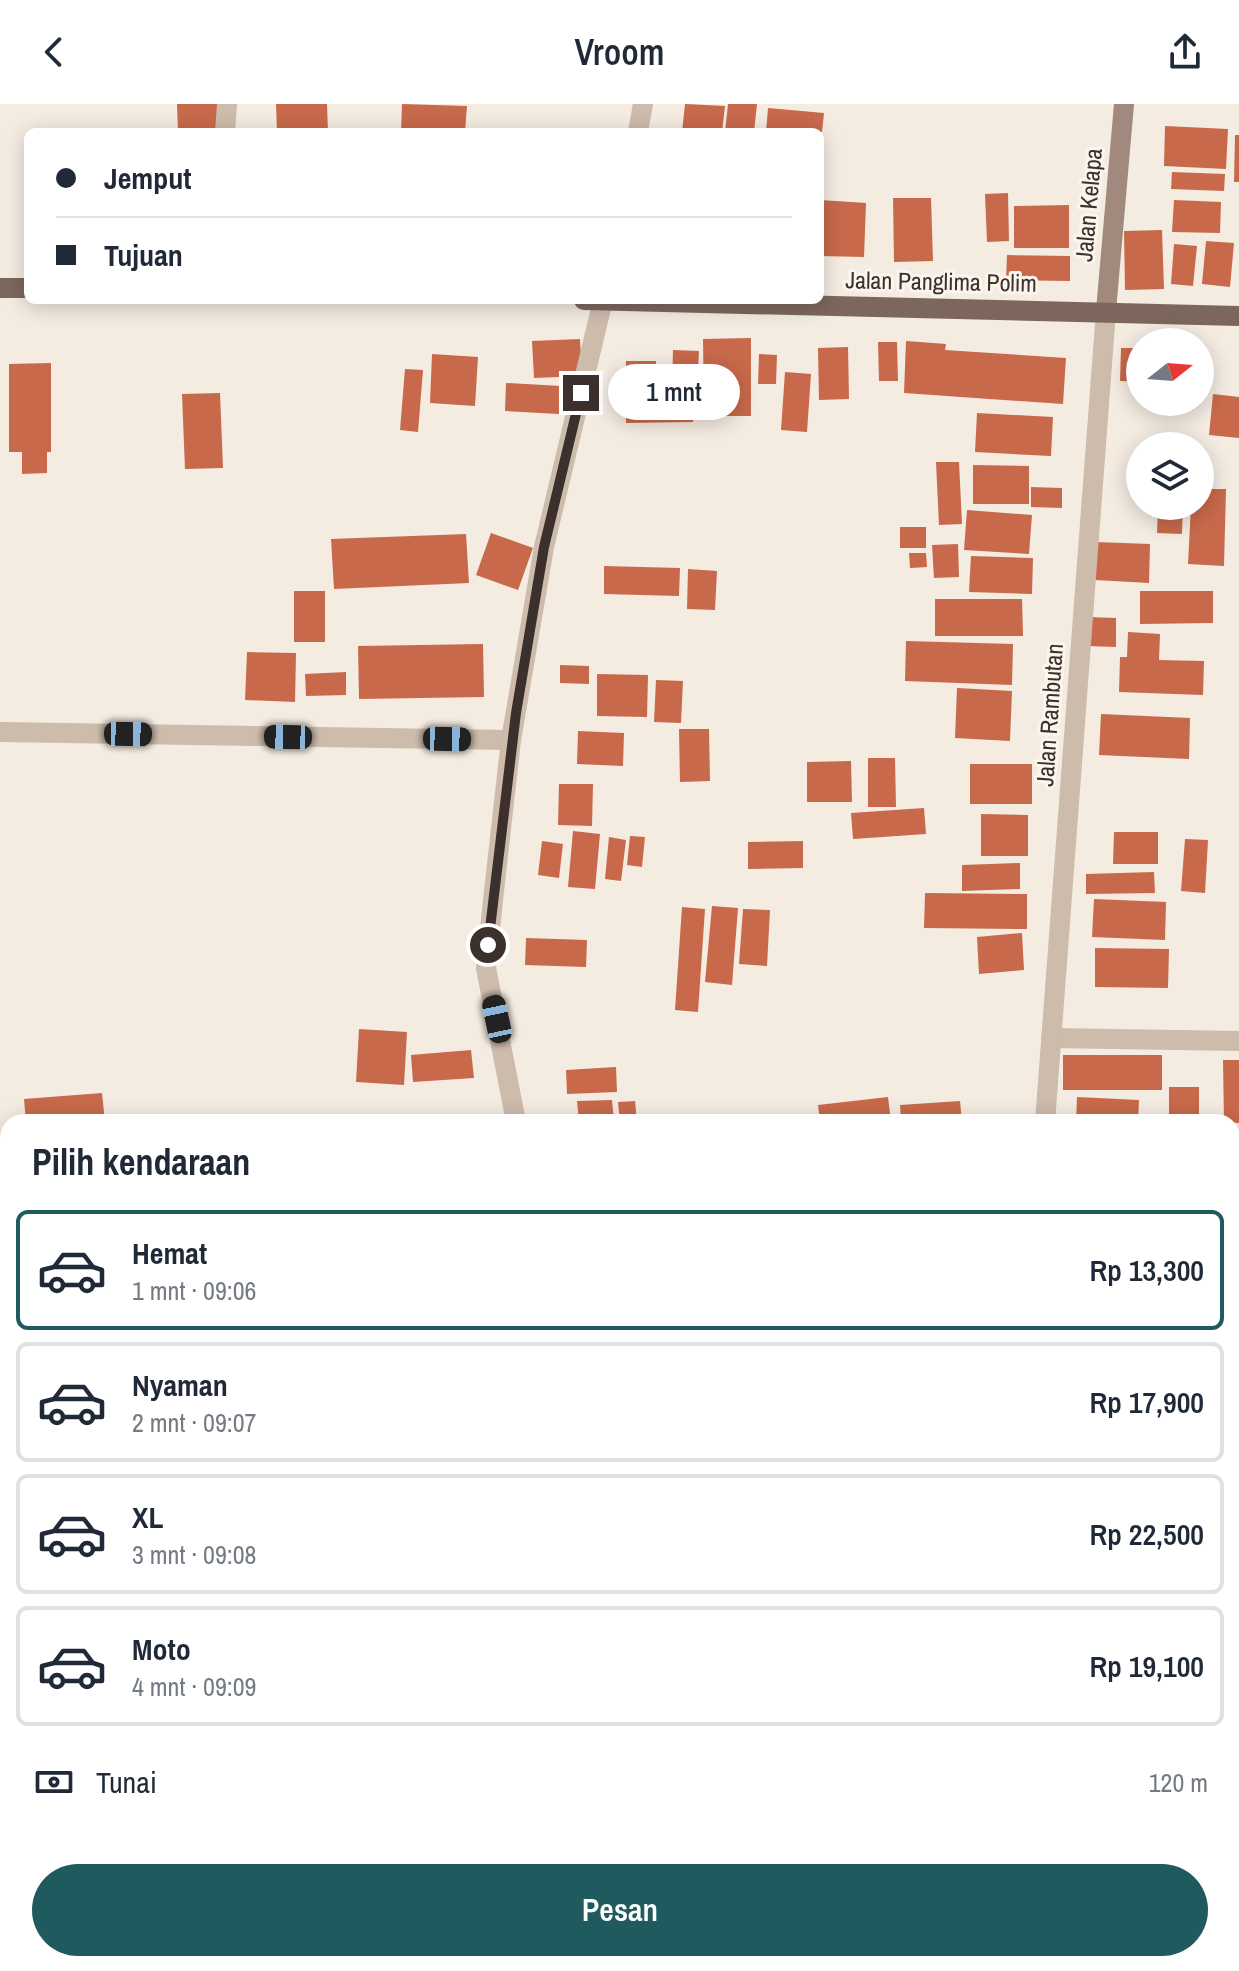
<!DOCTYPE html>
<html lang="id">
<meta charset="utf-8">
<style>
:root{--surface:#fff;--page:#f2f2f3;--text:#1f2937;--muted:#747a83;--line:#e0e1e3;--accent:#1f5a5e}
body{margin:0;font-family:"Archivo Narrow",sans-serif;background:var(--page);color:var(--text);height:100vh;display:flex;flex-direction:column;font-size:30px;white-space:nowrap}
*{box-sizing:border-box;margin:0}
p{font-size:26px;color:var(--muted)}
.icon{flex:none;width:44px;height:44px;fill:none;stroke:currentColor;stroke-width:2;stroke-linecap:round;stroke-linejoin:round}
.map{position:relative;flex:1;overflow:hidden}
.side{position:absolute;left:0px;top:1010px;width:1240px;height:858px;display:flex;flex-direction:column;background:var(--surface);border-radius:24px 24px 0 0;box-shadow:0 4px 20px #0003}
.side>*{flex:none}
.top-card{position:absolute;left:24px;top:24px;width:800px;height:176px;border-radius:12px;box-shadow:0 4px 20px #0003;display:grid;align-content:center;height:176px;padding:0 32px;background:var(--surface)}
.needle{width:52px;rotate:73deg}
.tools{position:absolute;left:1126px;top:224px;display:grid;gap:16px}
.tools a{display:grid;place-items:center;width:88px;height:88px;border-radius:50%;background:var(--surface);box-shadow:0 4px 20px #0003;font-size:40px}
.end{position:absolute;width:36px;height:36px;margin:-18px;border:10px solid #3b302b;background:#fff;box-shadow:0 0 0 4px #fff}
.from{border-radius:50%}
.bubble{position:absolute;height:56px;border-radius:28px;background:var(--surface);box-shadow:0 4px 20px #0003;font-size:26px;font-weight:600;line-height:56px;text-align:center}
.car{position:absolute;width:24px;height:48px;margin:-24px -12px;border-radius:10px;box-shadow:0 0 6px 2px #0007;background:linear-gradient(#222 24%,#8ab4d8 0 40%,#222 0 76%,#8ab4d8 0 86%,#222 0)}
.top-card b{display:flex;align-items:center;gap:28px;height:76px;font-size:30px}
.top-card b+b{border-top:2px solid var(--line)}
.top-card i{width:20px;height:20px;background:var(--text)}
ul{padding:0;list-style:none}
li{display:flex;align-items:center;gap:24px;height:120px;margin:0 16px 12px;padding:0 16px;border:4px solid var(--line);border-radius:12px}
li div{flex:1}
li b{display:block;font-size:30px}
li em{font-style:normal;font-weight:600}
li.current{border-color:var(--accent)}
li>.icon{width:72px;height:72px;stroke-width:1.5}
h2{padding:0 32px;font-size:36px;line-height:96px}
.pay{display:flex;align-items:center;gap:20px;height:88px;padding:0 32px;font-size:30px}
.pay p{margin-inline-start:auto}
.cta{display:flex;gap:16px;margin-top:auto;padding:16px 32px}
.cta a{flex:1;height:92px;border-radius:48px;background:var(--accent);color:#fff;font-size:32px;font-weight:600;line-height:92px;text-align:center}
header{display:flex;justify-content:space-between;align-items:center;height:104px;padding:0 32px;background:var(--surface);font-size:36px;font-weight:600}
.map>svg:first-child{display:block}
.building{fill:#c8694b}
.lines{fill:none;stroke-linecap:round;stroke-linejoin:round}
.street{stroke:#cdbbac;stroke-width:20}
.secondary{stroke:#a18a7d;stroke-width:20}
.primary{stroke:#7d675c;stroke-width:20}
.route{stroke:#3b302b;stroke-width:10}
.labels{text-anchor:middle;stroke-width:6;stroke-linejoin:round;paint-order:stroke}
.street-label{font-size:24px;fill:#3b302b;stroke:#fbf5ee}
</style>
<header><svg class="icon" aria-label="back" viewBox="0 0 24 24"><path d="M15 5l-7 7 7 7"/></svg>Vroom<svg class="icon" aria-label="share" viewBox="0 0 24 24"><path d="M12 15V3M7 8l5-5 5 5M5 13v7h14v-7"/></svg></header>
<div class="map">
<svg width="1239" height="1867" viewBox="0 0 1239 1867">
<rect width="100%" height="100%" fill="#f4ebe1"/>
<g class="building">
<polygon points="177,0 218,0 219,28 178,28"/>
<polygon points="276,0 327,0 328,28 277,28"/>
<polygon points="402,0 467,2 465,28 401,28"/>
<polygon points="685,0 725,2 722,28 682,28"/>
<polygon points="728,0 757,0 754,28 725,28"/>
<polygon points="768,4 824,9 822,28 766,28"/>
<polygon points="1165,22 1228,25 1226,65 1164,62"/>
<polygon points="1235,31 1239,31 1239,78 1234,78"/>
<polygon points="1172,68 1225,70 1224,87 1171,85"/>
<polygon points="1008,89 1009,137 987,138 985,90"/>
<polygon points="893,94 931,94 933,157 894,158"/>
<polygon points="820,96 866,99 864,153 820,152"/>
<polygon points="1174,96 1221,98 1220,129 1172,128"/>
<polygon points="1069,101 1069,144 1014,144 1014,102"/>
<polygon points="1162,126 1164,185 1125,186 1124,127"/>
<polygon points="1206,137 1234,139 1230,183 1202,180"/>
<polygon points="1174,140 1197,142 1193,182 1171,180"/>
<polygon points="1007,151 1070,152 1070,177 1006,176"/>
<polygon points="751,234 751,312 704,312 703,235"/>
<polygon points="580,235 582,272 534,274 532,237"/>
<polygon points="906,237 946,240 945,246 1066,254 1063,300 904,289"/>
<polygon points="878,238 897,238 898,277 879,277"/>
<polygon points="848,243 849,295 819,296 818,244"/>
<polygon points="1121,244 1140,244 1140,278 1120,277"/>
<polygon points="673,246 699,247 697,286 672,286"/>
<polygon points="432,250 478,253 475,302 430,299"/>
<polygon points="759,250 777,251 776,280 758,280"/>
<polygon points="626,257 656,257 656,292 693,292 693,318 626,319"/>
<polygon points="51,259 51,348 47,348 47,369 22,370 22,348 9,348 9,260"/>
<polygon points="405,265 423,266 418,328 400,326"/>
<polygon points="785,268 811,270 807,328 781,326"/>
<polygon points="506,279 561,282 559,310 505,307"/>
<polygon points="220,289 223,364 185,365 182,290"/>
<polygon points="1213,290 1239,293 1239,334 1209,331"/>
<polygon points="977,309 1053,313 1051,352 975,348"/>
<polygon points="936,358 959,358 962,420 939,421"/>
<polygon points="973,361 1029,362 1029,400 973,400"/>
<polygon points="1031,383 1062,384 1062,404 1031,403"/>
<polygon points="1200,385 1226,385 1224,462 1188,460 1191,402 1200,402"/>
<polygon points="1158,402 1183,402 1182,430 1157,429"/>
<polygon points="967,406 1032,411 1029,450 964,446"/>
<rect x="900" y="423" width="26" height="21"/>
<polygon points="491,429 533,444 518,486 476,471"/>
<polygon points="466,430 469,479 334,485 331,435"/>
<polygon points="1096,438 1150,440 1149,479 1095,476"/>
<polygon points="958,440 959,473 934,474 932,441"/>
<polygon points="909,449 926,449 927,463 910,464"/>
<polygon points="971,452 1033,454 1032,490 969,488"/>
<polygon points="604,462 680,464 679,492 604,490"/>
<polygon points="688,465 717,467 715,506 687,505"/>
<rect x="294" y="487" width="31" height="51"/>
<polygon points="1140,487 1213,487 1213,519 1140,520"/>
<polygon points="935,495 1022,495 1023,532 935,532"/>
<polygon points="1088,513 1116,514 1116,543 1088,542"/>
<polygon points="1128,528 1160,530 1159,556 1204,557 1203,591 1119,588 1120,553 1127,553"/>
<polygon points="906,537 1013,540 1012,581 905,577"/>
<polygon points="483,540 484,593 359,595 358,542"/>
<polygon points="247,548 296,549 295,598 245,596"/>
<polygon points="560,561 589,562 589,580 560,579"/>
<polygon points="346,568 346,591 306,592 305,570"/>
<polygon points="597,570 648,571 647,613 597,612"/>
<polygon points="656,576 683,577 681,619 654,618"/>
<polygon points="957,584 1012,587 1010,637 955,634"/>
<polygon points="1101,610 1190,614 1189,655 1099,651"/>
<polygon points="679,625 709,625 710,677 680,678"/>
<polygon points="578,627 624,629 623,662 577,660"/>
<polygon points="868,654 895,654 896,703 868,703"/>
<polygon points="851,657 852,698 807,698 807,658"/>
<rect x="970" y="660" width="62" height="40"/>
<polygon points="559,680 593,680 592,722 558,721"/>
<polygon points="924,704 926,730 853,735 851,709"/>
<polygon points="981,710 1028,711 1028,752 981,752"/>
<polygon points="573,727 600,730 595,785 568,783"/>
<polygon points="1114,728 1158,728 1158,760 1113,760"/>
<polygon points="630,732 645,733 642,763 627,761"/>
<polygon points="609,733 626,736 621,777 605,775"/>
<polygon points="1185,735 1208,736 1205,789 1181,787"/>
<polygon points="542,737 563,740 559,774 538,771"/>
<polygon points="803,737 803,764 748,765 748,738"/>
<polygon points="1020,759 1020,785 962,787 962,761"/>
<polygon points="1154,768 1155,789 1086,790 1086,770"/>
<polygon points="925,789 1027,790 1027,825 924,824"/>
<polygon points="1094,795 1166,798 1165,836 1092,833"/>
<polygon points="712,802 738,804 732,881 705,878"/>
<polygon points="682,803 705,805 698,908 675,906"/>
<polygon points="743,805 770,806 767,862 739,860"/>
<polygon points="1022,829 1024,866 979,870 977,833"/>
<polygon points="526,834 587,836 586,863 525,861"/>
<polygon points="1095,844 1169,845 1168,884 1095,883"/>
<polygon points="359,925 407,928 404,981 356,978"/>
<polygon points="471,946 474,974 413,978 411,951"/>
<rect x="1063" y="951" width="99" height="35"/>
<polygon points="1223,956 1239,956 1239,1019 1224,1018"/>
<polygon points="616,963 617,988 567,990 566,966"/>
<rect x="1169" y="983" width="30" height="32"/>
<polygon points="102,989 105,1018 26,1018 24,995"/>
<polygon points="888,993 891,1018 820,1018 818,1001"/>
<polygon points="1077,993 1139,996 1138,1018 1076,1018"/>
<polygon points="612,996 614,1018 579,1018 577,997"/>
<polygon points="635,997 637,1018 620,1018 618,998"/>
<polygon points="960,997 962,1018 901,1018 900,1001"/>
<polygon points="0,1077 8,1077 8,1103 0,1102"/>
<polygon points="1239,1379 1239,1408 1232,1408 1232,1380"/>
<polygon points="242,1860 270,1860 271,1867 242,1867"/>
<polygon points="317,1860 373,1860 373,1867 318,1867"/>
<polygon points="381,1860 405,1860 406,1867 382,1867"/>
<polygon points="425,1860 510,1860 510,1866 426,1867"/>
<polygon points="577,1860 659,1860 660,1867 578,1867"/>
<rect x="1026" y="1860" width="50" height="7"/>
<polygon points="1086,1860 1127,1860 1128,1867 1087,1867"/>
</g>
<g class="lines">
<g class="street">
<polyline points="225,28 227,0"/>
<polyline points="638,28 643,0"/>
<polyline points="0,628 511,636"/>
<polyline points="1051,934 1239,937"/>
<polyline points="516,1018 486,864 493,796 511,636 544,443 603,196"/>
<polyline points="1045,1018 1106,207"/>
<polyline points="0,1216 8,1216"/>
<polyline points="1232,1597 1239,1597"/>
<polyline points="0,1854 8,1852"/>
<polyline points="520,1860 520,1867"/>
<polyline points="981,1867 982,1860"/>
</g>
<polyline class="secondary" points="1106,207 1124,0"/>
<g class="primary">
<polyline points="0,184 28,184"/>
<polyline points="584,196 1239,212"/>
</g>
</g>
<g class="lines">
<polyline class="route" points="488,841 516,609 544,443 581,289"/>
</g>
<g class="labels">
<g class="street-label">
<text transform="translate(1089 101) rotate(-85)" y="8">Jalan Kelapa</text>
<text transform="translate(941 178) rotate(1)" y="8">Jalan Panglima Polim</text>
<text transform="translate(1050 611) rotate(-86)" y="8">Jalan Rambutan</text>
</g>
</g>
</svg>
<div class="tools">
<a><svg class="needle" viewBox="-14 -14 28 28"><path d="M0-13l5 13h-10z" fill="#e53935"/><path d="M0 13l5-13h-10z" fill="#747a83"/></svg></a>
<a><svg class="icon" aria-label="layers" viewBox="0 0 24 24"><path d="M12 4l9 5-9 5-9-5zM3 14l9 5 9-5"/></svg></a>
</div>
<i class="end from" style="left:488px;top:841px"></i>
<i class="end" style="left:581px;top:289px"></i>
<div class="bubble" style="left:608px;top:260px;width:132px">1 mnt</div>
<i class="car" style="left:128px;top:630px;rotate:91deg"></i>
<i class="car" style="left:288px;top:633px;rotate:271deg"></i>
<i class="car" style="left:447px;top:635px;rotate:91deg"></i>
<i class="car" style="left:497px;top:915px;rotate:348deg"></i>
<div class="top-card">
<b><i class="from"></i>Jemput</b>
<b><i></i>Tujuan</b>
</div>
<section class="side">
<h2>Pilih kendaraan</h2>
<ul>
<li class="current"><svg class="icon" aria-label="car" viewBox="0 0 24 24"><path d="M5 17H2v-5l4-1 3-4h7l3 4 3 1v5h-3M9 17h6M6 11h13"/><circle cx="7" cy="17" r="2"/><circle cx="17" cy="17" r="2"/></svg><div><b>Hemat</b><p>1 mnt · 09:06</p></div><em>Rp 13,300</em></li>
<li><svg class="icon" aria-label="car" viewBox="0 0 24 24"><path d="M5 17H2v-5l4-1 3-4h7l3 4 3 1v5h-3M9 17h6M6 11h13"/><circle cx="7" cy="17" r="2"/><circle cx="17" cy="17" r="2"/></svg><div><b>Nyaman</b><p>2 mnt · 09:07</p></div><em>Rp 17,900</em></li>
<li><svg class="icon" aria-label="car" viewBox="0 0 24 24"><path d="M5 17H2v-5l4-1 3-4h7l3 4 3 1v5h-3M9 17h6M6 11h13"/><circle cx="7" cy="17" r="2"/><circle cx="17" cy="17" r="2"/></svg><div><b>XL</b><p>3 mnt · 09:08</p></div><em>Rp 22,500</em></li>
<li><svg class="icon" aria-label="car" viewBox="0 0 24 24"><path d="M5 17H2v-5l4-1 3-4h7l3 4 3 1v5h-3M9 17h6M6 11h13"/><circle cx="7" cy="17" r="2"/><circle cx="17" cy="17" r="2"/></svg><div><b>Moto</b><p>4 mnt · 09:09</p></div><em>Rp 19,100</em></li>
</ul>
<div class="pay"><svg class="icon" aria-label="cash" viewBox="0 0 24 24"><path d="M3 7h18v10H3z"/><circle cx="12" cy="12" r="2"/></svg>Tunai<p>120 m</p></div>
<div class="cta"><a>Pesan</a></div>
</section>
</div>
